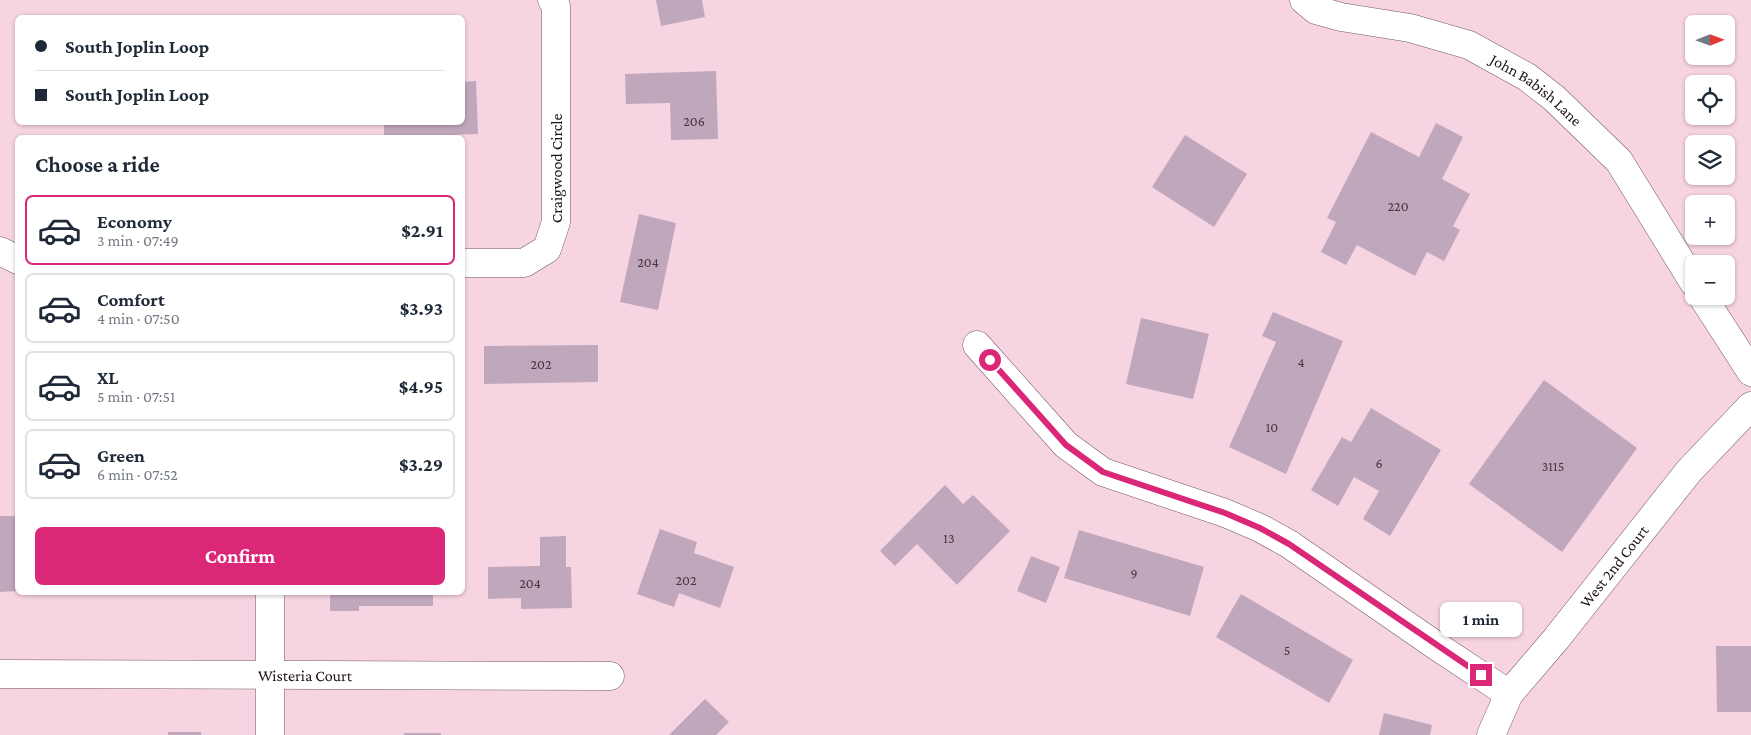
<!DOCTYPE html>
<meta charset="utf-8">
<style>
:root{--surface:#fff;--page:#f2f2f3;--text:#1f2937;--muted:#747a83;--line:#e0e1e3;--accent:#db2777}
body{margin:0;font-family:"Crimson Pro",serif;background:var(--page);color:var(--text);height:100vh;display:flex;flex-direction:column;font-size:19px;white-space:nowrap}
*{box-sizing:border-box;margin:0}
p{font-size:16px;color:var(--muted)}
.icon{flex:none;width:28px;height:28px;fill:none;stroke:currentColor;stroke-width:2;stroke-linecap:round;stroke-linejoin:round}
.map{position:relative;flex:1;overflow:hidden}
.sheet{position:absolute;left:15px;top:135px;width:450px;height:460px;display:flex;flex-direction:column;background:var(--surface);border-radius:8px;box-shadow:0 1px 4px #0004}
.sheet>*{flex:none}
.guide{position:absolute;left:15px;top:15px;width:450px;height:110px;border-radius:8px;box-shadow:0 1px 4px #0004;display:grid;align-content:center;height:110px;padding:0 20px;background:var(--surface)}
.needle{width:32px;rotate:89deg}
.controls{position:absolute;left:1685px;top:15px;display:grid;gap:10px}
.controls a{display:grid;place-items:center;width:50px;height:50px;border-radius:8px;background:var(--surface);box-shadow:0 1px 4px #0004;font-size:25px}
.end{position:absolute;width:22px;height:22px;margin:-11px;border:6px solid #db2777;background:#fff;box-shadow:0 0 0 2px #fff}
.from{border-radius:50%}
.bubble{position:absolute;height:35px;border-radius:8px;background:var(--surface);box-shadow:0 1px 4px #0004;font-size:16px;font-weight:700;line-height:35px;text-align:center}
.guide b{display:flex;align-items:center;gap:18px;height:48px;font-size:19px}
.guide b+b{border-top:1px solid var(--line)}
.guide i{width:12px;height:12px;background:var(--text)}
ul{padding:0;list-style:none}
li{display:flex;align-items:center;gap:15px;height:70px;margin:0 10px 8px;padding:0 10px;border:2px solid var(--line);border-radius:8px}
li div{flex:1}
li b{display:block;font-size:19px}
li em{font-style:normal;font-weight:700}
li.current{border-color:var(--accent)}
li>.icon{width:45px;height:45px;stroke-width:1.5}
h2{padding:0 20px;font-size:22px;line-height:60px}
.button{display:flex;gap:10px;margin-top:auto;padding:10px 20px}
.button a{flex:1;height:58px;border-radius:8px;background:var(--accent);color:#fff;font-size:20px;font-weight:700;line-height:58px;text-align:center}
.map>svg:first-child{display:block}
.building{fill:#c1a7bc}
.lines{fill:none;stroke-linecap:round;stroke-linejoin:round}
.minor-casing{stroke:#745764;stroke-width:29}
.minor{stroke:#fff;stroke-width:28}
.route{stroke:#db2777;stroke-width:6}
.labels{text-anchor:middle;stroke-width:5;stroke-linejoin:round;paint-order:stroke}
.number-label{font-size:14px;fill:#473740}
.street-label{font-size:16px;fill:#1e1217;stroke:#f6d4e2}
</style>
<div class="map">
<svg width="1751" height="735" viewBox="0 0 1751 735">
<rect width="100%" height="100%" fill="#f6d4e2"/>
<g class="building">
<polygon points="656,0 702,0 705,17 661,26"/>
<polygon points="716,71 718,139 671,140 670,103 626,104 625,74"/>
<polygon points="476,81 478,134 449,135 449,138 384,138 384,122 462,122 462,82"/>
<polygon points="1436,123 1463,137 1442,179 1470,194 1453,226 1460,230 1444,261 1427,252 1415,276 1357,245 1346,265 1321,252 1336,222 1327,218 1371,132 1419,157"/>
<polygon points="1185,135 1247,174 1214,227 1152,187"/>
<polygon points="639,214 676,223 658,310 620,302"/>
<polygon points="1273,312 1343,341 1286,474 1229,447 1276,342 1262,336"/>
<polygon points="1141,318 1209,334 1193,399 1126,384"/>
<polygon points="598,345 598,382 484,384 484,346"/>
<polygon points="1544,380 1637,448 1562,552 1469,484"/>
<polygon points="1371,408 1441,450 1390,536 1363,519 1379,491 1354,477 1338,506 1311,490 1342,437 1351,442"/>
<polygon points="945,485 963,504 973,495 1010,531 957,585 917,544 895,566 880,551"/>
<polygon points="0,516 18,516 18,591 0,592"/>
<polygon points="660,529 697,542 694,553 734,567 720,608 679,593 674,607 637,594"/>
<polygon points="1079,530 1204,567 1190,616 1064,578"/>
<polygon points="566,536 566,567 571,567 572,608 521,609 521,598 488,599 488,567 540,566 540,537"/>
<polygon points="1031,556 1060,567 1046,603 1017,591"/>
<polygon points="330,592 433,592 433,606 359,606 359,611 330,611"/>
<polygon points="1241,594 1353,660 1329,703 1216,637"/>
<polygon points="1716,646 1751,646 1751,712 1717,712"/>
<polygon points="705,699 729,722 716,735 669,735"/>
<polygon points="1384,713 1432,725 1430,735 1379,735"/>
<rect x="168" y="732" width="33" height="3"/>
<rect x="404" y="733" width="37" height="2"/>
</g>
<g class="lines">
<defs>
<g id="minor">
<path id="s1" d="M1304 0 1316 10 1341 17 1410 28 1469 45 1527 77 1554 98 1619 161 1694 283"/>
<polyline points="0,251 18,260"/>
<path id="s2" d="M462 263H524L547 249 556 222V6L552 0"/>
<polyline points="1702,296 1751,372"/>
<polyline points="977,345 1066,445 1103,472 1225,513 1260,528 1289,544 1438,647 1509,694"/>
<path id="s3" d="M0 674 610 676"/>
<polyline points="270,735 270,592"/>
<path id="s4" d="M1491 735 1509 694 1556 639 1689 471 1751 406"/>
</g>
</defs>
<use href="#minor" class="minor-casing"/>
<use href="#minor" class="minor"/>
</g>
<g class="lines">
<polyline class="route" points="990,360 1066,445 1103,472 1225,513 1260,528 1289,544 1481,675"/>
</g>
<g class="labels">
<g class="number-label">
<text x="694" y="126">206</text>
<text x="1398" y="211">220</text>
<text x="648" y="267">204</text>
<text x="1301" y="367">4</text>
<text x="541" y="369">202</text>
<text x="1272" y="432">10</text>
<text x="1379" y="468">6</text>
<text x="1553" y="471">3115</text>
<text x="949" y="543">13</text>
<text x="1134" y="578">9</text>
<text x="686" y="585">202</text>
<text x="530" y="588">204</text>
<text x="1287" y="655">5</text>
</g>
<g class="street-label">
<text dy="6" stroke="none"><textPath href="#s1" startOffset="254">John Babish Lane</textPath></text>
<text dy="6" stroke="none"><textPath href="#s2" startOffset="171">Craigwood Circle</textPath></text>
<text dy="6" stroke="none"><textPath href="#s4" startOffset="210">West 2nd Court</textPath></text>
<text dy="6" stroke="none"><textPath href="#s3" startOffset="305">Wisteria Court</textPath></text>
</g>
</g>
</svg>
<div class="controls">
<a><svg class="needle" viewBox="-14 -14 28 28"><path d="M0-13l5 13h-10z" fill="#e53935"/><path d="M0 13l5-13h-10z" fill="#747a83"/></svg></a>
<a><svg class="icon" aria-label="locate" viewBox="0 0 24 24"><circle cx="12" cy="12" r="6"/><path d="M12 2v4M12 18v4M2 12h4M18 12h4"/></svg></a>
<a><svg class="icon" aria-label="layers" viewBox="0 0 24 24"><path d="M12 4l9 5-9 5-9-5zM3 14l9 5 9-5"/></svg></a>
<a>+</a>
<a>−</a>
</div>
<i class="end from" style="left:990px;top:360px"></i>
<i class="end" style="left:1481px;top:675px"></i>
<div class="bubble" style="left:1440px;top:602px;width:82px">1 min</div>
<div class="guide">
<b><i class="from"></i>South Joplin Loop</b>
<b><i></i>South Joplin Loop</b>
</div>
<section class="sheet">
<h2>Choose a ride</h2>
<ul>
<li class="current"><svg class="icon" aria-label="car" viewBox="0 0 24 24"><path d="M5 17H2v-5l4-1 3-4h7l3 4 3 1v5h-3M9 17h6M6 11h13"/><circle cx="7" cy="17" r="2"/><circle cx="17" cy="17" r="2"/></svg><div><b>Economy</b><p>3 min · 07:49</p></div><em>$2.91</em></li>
<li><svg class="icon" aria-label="car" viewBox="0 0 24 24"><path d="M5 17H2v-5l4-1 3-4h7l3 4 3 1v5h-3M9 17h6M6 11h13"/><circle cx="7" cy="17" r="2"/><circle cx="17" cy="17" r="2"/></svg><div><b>Comfort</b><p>4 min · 07:50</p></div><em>$3.93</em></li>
<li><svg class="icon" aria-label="car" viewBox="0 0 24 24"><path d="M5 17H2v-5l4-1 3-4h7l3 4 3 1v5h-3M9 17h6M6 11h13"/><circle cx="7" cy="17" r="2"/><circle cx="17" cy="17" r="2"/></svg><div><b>XL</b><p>5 min · 07:51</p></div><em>$4.95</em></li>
<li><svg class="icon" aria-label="car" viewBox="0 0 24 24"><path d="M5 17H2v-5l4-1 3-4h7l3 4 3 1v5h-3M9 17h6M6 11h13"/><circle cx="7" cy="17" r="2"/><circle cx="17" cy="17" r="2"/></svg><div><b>Green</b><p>6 min · 07:52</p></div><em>$3.29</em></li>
</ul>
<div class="button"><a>Confirm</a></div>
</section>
</div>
